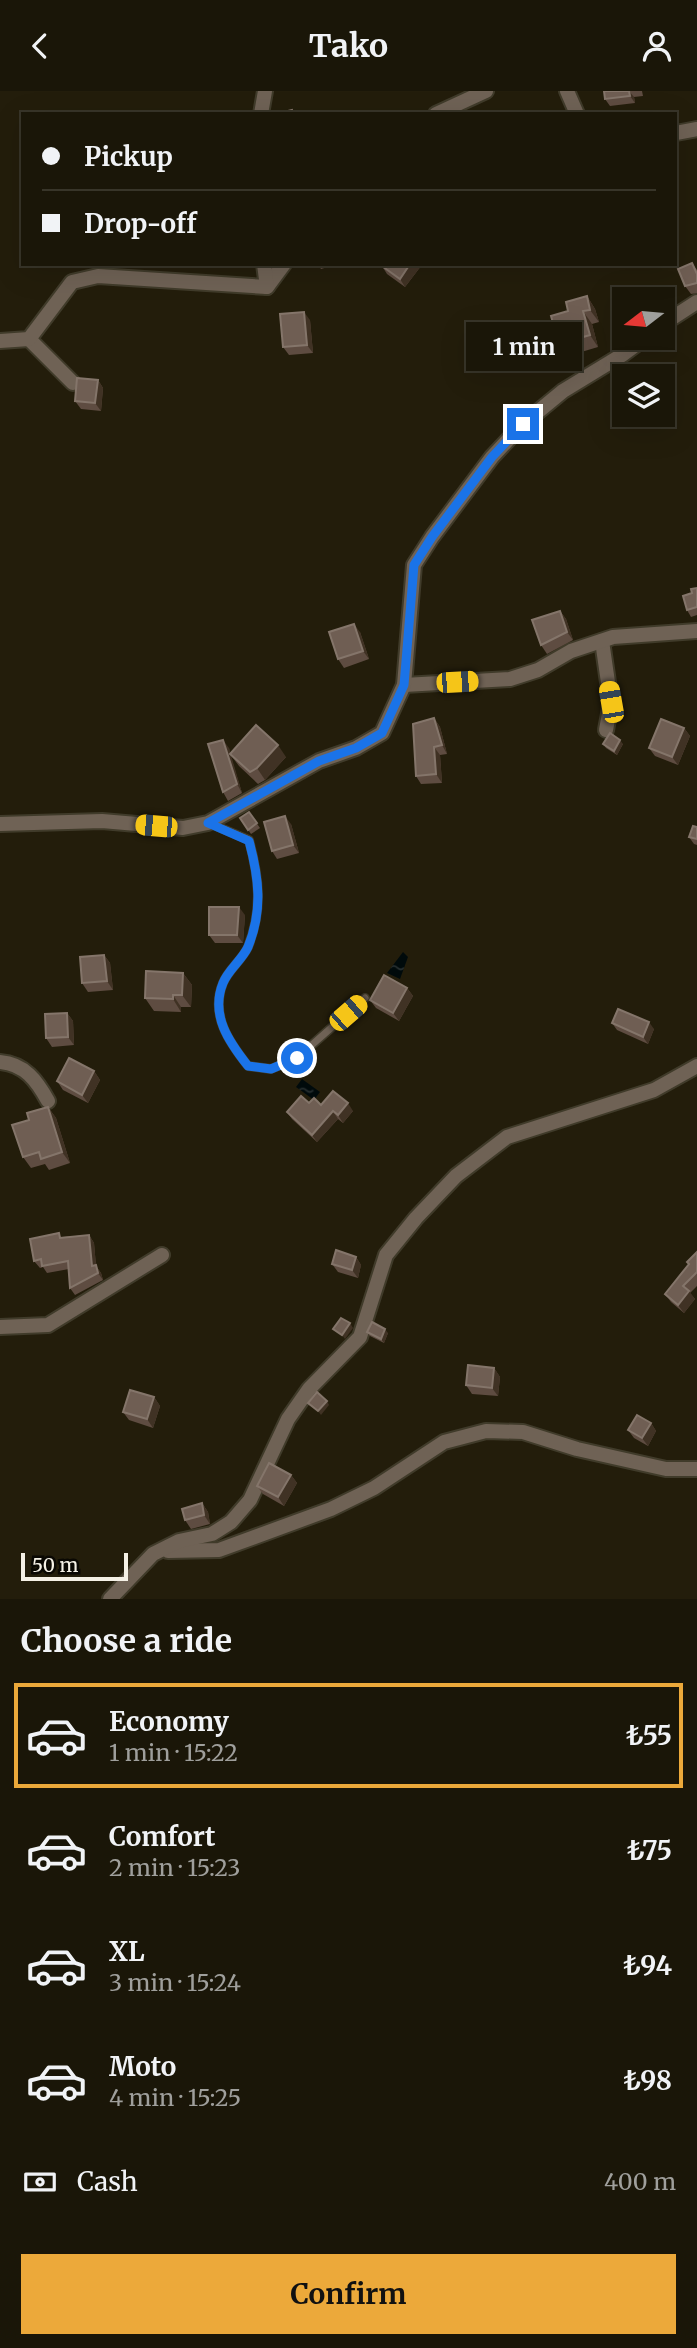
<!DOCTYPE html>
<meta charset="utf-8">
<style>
:root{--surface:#1a1608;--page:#231f12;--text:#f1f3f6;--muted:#9f9f9c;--line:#383529;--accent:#eca93a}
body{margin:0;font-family:Merriweather,serif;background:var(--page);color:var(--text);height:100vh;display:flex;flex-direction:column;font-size:26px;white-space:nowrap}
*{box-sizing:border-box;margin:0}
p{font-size:23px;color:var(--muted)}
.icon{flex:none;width:38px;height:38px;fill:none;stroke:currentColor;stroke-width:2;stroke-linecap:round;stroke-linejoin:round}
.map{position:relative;height:1508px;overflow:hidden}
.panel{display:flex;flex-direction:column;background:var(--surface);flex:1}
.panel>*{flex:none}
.top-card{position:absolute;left:21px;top:21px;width:656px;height:154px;border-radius:0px;box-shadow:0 7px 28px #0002,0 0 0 2px var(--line);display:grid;align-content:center;height:154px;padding:0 21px;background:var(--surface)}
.needle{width:46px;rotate:254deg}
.fabs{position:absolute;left:612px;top:196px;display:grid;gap:14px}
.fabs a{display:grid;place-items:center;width:63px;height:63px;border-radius:0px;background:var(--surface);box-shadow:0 7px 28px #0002,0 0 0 2px var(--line);font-size:35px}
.scale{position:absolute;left:21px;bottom:18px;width:107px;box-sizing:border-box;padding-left:7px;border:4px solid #f5f1e6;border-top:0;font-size:19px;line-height:24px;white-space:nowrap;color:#f5f1e6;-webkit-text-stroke:5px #0a0803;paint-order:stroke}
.end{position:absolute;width:32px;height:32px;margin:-16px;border:9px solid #1a73e8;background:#fff;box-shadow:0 0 0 4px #fff}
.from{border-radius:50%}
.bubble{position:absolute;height:49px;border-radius:0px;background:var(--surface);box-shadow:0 7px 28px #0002,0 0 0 2px var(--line);font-size:23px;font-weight:700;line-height:49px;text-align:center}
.car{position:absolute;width:21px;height:42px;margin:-21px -10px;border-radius:9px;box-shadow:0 0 5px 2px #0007;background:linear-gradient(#f5c518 24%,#345 0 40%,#f5c518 0 76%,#345 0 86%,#f5c518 0)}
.top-card b{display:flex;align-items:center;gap:24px;height:66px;font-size:26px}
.top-card b+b{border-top:2px solid var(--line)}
.top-card i{width:18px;height:18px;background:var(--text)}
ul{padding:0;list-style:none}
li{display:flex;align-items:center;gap:21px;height:105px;margin:0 14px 10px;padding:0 7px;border:4px solid transparent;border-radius:0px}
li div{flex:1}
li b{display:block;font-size:26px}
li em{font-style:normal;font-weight:700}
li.active{border-color:var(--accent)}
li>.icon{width:63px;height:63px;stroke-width:1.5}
h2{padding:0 21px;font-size:32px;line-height:84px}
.pay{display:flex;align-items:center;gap:18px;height:77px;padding:0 21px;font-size:26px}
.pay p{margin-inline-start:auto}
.button{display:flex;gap:14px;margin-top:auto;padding:14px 21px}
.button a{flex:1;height:80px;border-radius:0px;background:var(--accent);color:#111;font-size:28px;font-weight:700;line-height:80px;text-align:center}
header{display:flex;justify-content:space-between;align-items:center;height:91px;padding:0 21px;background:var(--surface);font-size:32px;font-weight:700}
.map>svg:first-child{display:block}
.water{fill:url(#water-ripples)}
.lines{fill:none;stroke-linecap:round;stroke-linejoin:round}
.service-casing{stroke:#403b2a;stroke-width:10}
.minor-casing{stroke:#403b2a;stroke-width:18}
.service{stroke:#6f6255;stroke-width:7}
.minor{stroke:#6f6255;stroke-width:14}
.wall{fill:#5e4c41}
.shaded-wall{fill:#403224}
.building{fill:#6f5e53;stroke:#84756a;stroke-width:2}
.route{stroke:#1a73e8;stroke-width:9}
</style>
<header><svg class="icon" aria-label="back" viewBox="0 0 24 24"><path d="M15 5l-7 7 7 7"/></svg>Tako<svg class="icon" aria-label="person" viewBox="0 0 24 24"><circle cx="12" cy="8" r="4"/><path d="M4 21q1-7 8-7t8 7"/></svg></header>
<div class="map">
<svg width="697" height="1508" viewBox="0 0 697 1508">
<defs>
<pattern id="water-ripples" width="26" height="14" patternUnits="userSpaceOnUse" patternTransform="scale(1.75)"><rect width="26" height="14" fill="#000a0b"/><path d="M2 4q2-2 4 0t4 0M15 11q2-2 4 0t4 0" fill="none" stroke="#262e2f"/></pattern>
</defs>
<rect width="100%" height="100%" fill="#231d0b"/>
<g class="water">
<polygon points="403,861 408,866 400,888 387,882"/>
<polygon points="302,988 320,1001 314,1009 296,996"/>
</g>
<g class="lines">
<defs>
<path id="service" d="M209 732 249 749C259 787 263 818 248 856 242 869 228 879 223 892 210 924 229 951 248 975L271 978 297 967 365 907"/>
<g id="minor">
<polyline points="567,0 577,23"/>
<polyline points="261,23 265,0"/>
<polyline points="436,23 486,0"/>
<polyline points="676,42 697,38"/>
<polyline points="267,196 284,173"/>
<polyline points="663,233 697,211"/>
<polyline points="29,248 73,292"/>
<polyline points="0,250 29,248 72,191 98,185 267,196 264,173"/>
<polyline points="602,550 611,612 606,639"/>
<polyline points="404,594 510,588 538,579 571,560 613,546 697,540"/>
<polyline points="0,733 102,730 183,737 208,732 319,670 356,657 382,642 404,594 414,474 432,446 492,366 523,333 563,300 622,264 645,247"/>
<path d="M0 971C25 973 37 990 48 1010"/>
<polyline points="0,1236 48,1234 162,1164"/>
<polyline points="168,1460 219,1459 331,1418 374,1397 444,1351 486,1340 523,1341 577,1358 666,1378 697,1378"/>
<polyline points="110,1508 153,1463 179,1450 212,1443 231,1431 250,1409 288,1328 309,1298 360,1246 386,1164 416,1127 456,1085 507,1046 654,999 697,975"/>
</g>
</defs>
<use href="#service" class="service-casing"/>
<use href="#minor" class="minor-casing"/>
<use href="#service" class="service"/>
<use href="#minor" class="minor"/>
</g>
<g class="wall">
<polygon points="604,0 642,0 643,5 634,6 635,12 610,15 605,8"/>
<polygon points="692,172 697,179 697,202 691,203 685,195"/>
<polygon points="318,173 338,173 321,178"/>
<polygon points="382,175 421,175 405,196 387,183"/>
<polygon points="587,205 595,218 599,231 592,233 598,256 568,265 559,253 568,220"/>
<polygon points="310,229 313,262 289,264 283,256"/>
<polygon points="98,289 103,297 101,320 81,318 75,310"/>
<polygon points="697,497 697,524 691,526 687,519 692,502"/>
<polygon points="560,520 566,528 573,549 547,563 541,554"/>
<polygon points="360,541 369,568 344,577 338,568"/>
<polygon points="434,627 440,636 447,663 440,664 442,692 421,693 416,685"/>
<polygon points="684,637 690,645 678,674 655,665 649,657"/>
<polygon points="603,653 623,653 617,664 606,657"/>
<polygon points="229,657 230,663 286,666 265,689 258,693 239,675 230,663 242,702 228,710 223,701"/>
<polygon points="249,721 260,737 251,743 240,727"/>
<polygon points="291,733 299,762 277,768 272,760"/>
<polygon points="697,736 697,754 694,753 689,746"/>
<polygon points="245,824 243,852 215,852 209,844"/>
<polygon points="104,864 110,872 113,899 88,901 82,892"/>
<polygon points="183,882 192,894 191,916 181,916 181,921 154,920 145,907"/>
<polygon points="407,897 413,905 399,930 376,917 370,909"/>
<polygon points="67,922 73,930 74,954 52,956 46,947"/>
<polygon points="612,932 654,938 648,953 617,939"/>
<polygon points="94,980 100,989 88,1012 63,999 57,990"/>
<polygon points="309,1012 321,1014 353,1020 343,1032 338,1028 317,1051 292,1028 287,1021"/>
<polygon points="48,1016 56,1027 70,1072 49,1079 45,1073 31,1077 23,1066 29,1029"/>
<polygon points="89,1144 94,1152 96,1175 101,1182 103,1189 75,1204 70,1197 69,1178 47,1182 43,1176 40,1177 34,1170 62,1146"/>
<polygon points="697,1161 697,1195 690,1202 695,1208 684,1222 671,1211 665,1203 689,1174"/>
<polygon points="356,1166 361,1174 358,1187 338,1181 332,1173"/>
<polygon points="367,1241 388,1242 384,1252 370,1245"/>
<polygon points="494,1277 500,1286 498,1305 472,1303 466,1294"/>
<polygon points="154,1306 160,1315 153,1337 129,1329 123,1321"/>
<polygon points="651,1332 656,1340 648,1355 634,1347 628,1339"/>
<polygon points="291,1384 297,1392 284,1415 263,1403 257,1395"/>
<polygon points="202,1412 208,1421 210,1433 191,1438 185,1429"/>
</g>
<g class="shaded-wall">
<polygon points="629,0 634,6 635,12 630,5"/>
<polygon points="410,173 419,173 421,175 405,196 400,188"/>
<polygon points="587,205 595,218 599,231 590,219"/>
<polygon points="583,220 592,233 598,256 590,244"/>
<polygon points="304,221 310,229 313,262 307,254"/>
<polygon points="98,289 103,297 101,320 95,312"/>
<polygon points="560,520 566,528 573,549 567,541"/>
<polygon points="354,533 360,541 369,568 363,560"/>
<polygon points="434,627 440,636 447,663 442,654"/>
<polygon points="684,637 690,645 678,674 672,666"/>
<polygon points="223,649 229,657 242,702 237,693"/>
<polygon points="620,649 623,653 617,664 614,660"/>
<polygon points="278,654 286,666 265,689 257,677"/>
<polygon points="434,656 440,664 442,692 436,683"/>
<polygon points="285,725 291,733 299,762 293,754"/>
<polygon points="239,816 245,824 243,852 237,844"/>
<polygon points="104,864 110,872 113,899 107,890"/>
<polygon points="183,882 192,894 191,916 182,904"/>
<polygon points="407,897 413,905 399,930 393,922"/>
<polygon points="173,904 181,916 181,921 173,908"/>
<polygon points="67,922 73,930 74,954 68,946"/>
<polygon points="649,931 654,938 648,953 643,946"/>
<polygon points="94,980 100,989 88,1012 82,1004"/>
<polygon points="348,1012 353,1020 343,1032 338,1024"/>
<polygon points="48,1016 56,1027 70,1072 62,1061"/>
<polygon points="333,1020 338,1028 317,1051 312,1044"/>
<polygon points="89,1144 94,1152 96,1175 101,1182 103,1189 98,1182 96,1176 97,1183 92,1175"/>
<polygon points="356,1166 361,1174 358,1187 352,1179"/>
<polygon points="689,1200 695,1208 684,1222 678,1214"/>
<polygon points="350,1232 353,1237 345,1248 342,1244"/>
<polygon points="385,1238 388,1242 384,1252 381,1248"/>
<polygon points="494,1277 500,1286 498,1305 492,1297"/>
<polygon points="154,1306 160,1315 153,1337 147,1328"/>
<polygon points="327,1310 329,1314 321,1324 318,1320"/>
<polygon points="651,1332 656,1340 648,1355 642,1347"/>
<polygon points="291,1384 297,1392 284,1415 278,1406"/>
<polygon points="202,1412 208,1421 210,1433 204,1424"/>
</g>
<g class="building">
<polygon points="604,0 629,0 630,5 605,8"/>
<polygon points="292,19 293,23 276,23"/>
<polygon points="692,172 697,183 697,192 685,195 678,178"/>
<polygon points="382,173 410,173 400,188 382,175"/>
<polygon points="587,205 590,219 583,220 590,244 559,253 551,225 568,220 566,211"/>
<polygon points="304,221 307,254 283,256 280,223"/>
<polygon points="77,287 98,289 95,312 75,310"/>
<polygon points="697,497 697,516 687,519 683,505 692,502 691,498"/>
<polygon points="560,520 567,541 541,554 532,529"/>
<polygon points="354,533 363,560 338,568 329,541"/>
<polygon points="434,627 442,654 434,656 436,683 416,685 413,633"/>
<polygon points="661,628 684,637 672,666 649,657"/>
<polygon points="256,634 278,654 257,677 250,681 230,663"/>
<polygon points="610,642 620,649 614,660 603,653"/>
<polygon points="223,649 237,693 223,701 208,653"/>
<polygon points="249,721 257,732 248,739 240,727"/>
<polygon points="285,725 293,754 272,760 264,731"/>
<polygon points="693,735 697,736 697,748 689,746"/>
<polygon points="209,816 239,816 237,844 209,844"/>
<polygon points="104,864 107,890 82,892 80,866"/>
<polygon points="146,880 183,882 182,904 173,904 173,908 145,907"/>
<polygon points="384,884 407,897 393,922 370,909"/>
<polygon points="618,918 649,931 643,946 612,932"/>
<polygon points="67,922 68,946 46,947 45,923"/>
<polygon points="69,967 94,980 82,1004 57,990"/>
<polygon points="333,1000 348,1012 338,1024 333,1020 312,1044 287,1021 301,1005 309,1012 314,1007 321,1014"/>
<polygon points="48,1016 62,1061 41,1068 39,1061 23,1066 12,1034 29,1029 27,1022"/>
<polygon points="59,1142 60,1147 89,1144 92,1175 96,1174 98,1182 70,1197 68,1170 42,1175 41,1168 34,1170 30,1148"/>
<polygon points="336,1159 356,1166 352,1179 332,1173"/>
<polygon points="697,1161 697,1181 683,1195 689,1200 678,1214 665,1203 689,1173 687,1171"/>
<polygon points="341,1227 350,1232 342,1244 333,1238"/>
<polygon points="372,1231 385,1238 381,1248 367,1241"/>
<polygon points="468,1274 494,1277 492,1297 466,1294"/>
<polygon points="130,1299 154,1306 147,1328 123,1321"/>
<polygon points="317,1301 327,1310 318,1320 308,1312"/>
<polygon points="637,1324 651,1332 642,1347 628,1339"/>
<polygon points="269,1372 291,1384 278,1406 257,1395"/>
<polygon points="202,1412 204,1424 185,1429 182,1418"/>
</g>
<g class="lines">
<path class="route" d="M297 967 271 978 248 975C229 951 210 924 223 892 228 879 242 869 248 856 263 819 259 787 249 750L208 732 319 670 356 657 382 642 404 594 414 474 432 446 492 366 523 333"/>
</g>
</svg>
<div class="fabs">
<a><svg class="needle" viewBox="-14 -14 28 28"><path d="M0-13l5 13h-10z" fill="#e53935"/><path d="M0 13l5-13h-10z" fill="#9f9f9c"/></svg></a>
<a><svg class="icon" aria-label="layers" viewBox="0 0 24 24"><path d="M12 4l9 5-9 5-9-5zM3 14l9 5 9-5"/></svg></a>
</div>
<div class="scale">50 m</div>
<i class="end from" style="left:297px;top:967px"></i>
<i class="end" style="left:523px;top:333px"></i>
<div class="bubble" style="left:466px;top:231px;width:116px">1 min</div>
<i class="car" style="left:457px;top:591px;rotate:87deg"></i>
<i class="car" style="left:611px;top:611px;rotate:350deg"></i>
<i class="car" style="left:156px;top:735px;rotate:275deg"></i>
<i class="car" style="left:348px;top:922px;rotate:49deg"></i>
<div class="top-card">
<b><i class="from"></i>Pickup</b>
<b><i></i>Drop-off</b>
</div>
</div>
<section class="panel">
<h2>Choose a ride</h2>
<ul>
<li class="active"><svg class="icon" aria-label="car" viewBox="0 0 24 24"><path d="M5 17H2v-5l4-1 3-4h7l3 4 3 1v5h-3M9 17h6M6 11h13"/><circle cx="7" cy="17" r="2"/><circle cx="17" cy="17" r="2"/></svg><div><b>Economy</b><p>1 min · 15:22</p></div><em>₺55</em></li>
<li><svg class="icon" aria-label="car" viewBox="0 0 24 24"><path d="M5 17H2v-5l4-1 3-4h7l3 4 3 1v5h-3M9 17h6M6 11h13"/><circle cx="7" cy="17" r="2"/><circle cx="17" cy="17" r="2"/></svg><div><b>Comfort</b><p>2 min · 15:23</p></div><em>₺75</em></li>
<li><svg class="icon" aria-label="car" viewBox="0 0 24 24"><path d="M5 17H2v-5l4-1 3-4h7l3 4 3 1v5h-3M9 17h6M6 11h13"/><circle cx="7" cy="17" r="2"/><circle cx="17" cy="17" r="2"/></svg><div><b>XL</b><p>3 min · 15:24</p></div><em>₺94</em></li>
<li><svg class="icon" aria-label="car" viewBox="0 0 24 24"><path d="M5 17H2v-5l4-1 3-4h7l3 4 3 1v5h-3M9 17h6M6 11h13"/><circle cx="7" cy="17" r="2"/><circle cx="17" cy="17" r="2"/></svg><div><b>Moto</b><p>4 min · 15:25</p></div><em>₺98</em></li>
</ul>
<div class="pay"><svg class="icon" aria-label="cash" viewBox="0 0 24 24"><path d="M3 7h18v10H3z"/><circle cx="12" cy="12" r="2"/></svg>Cash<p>400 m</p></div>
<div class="button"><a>Confirm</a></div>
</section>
